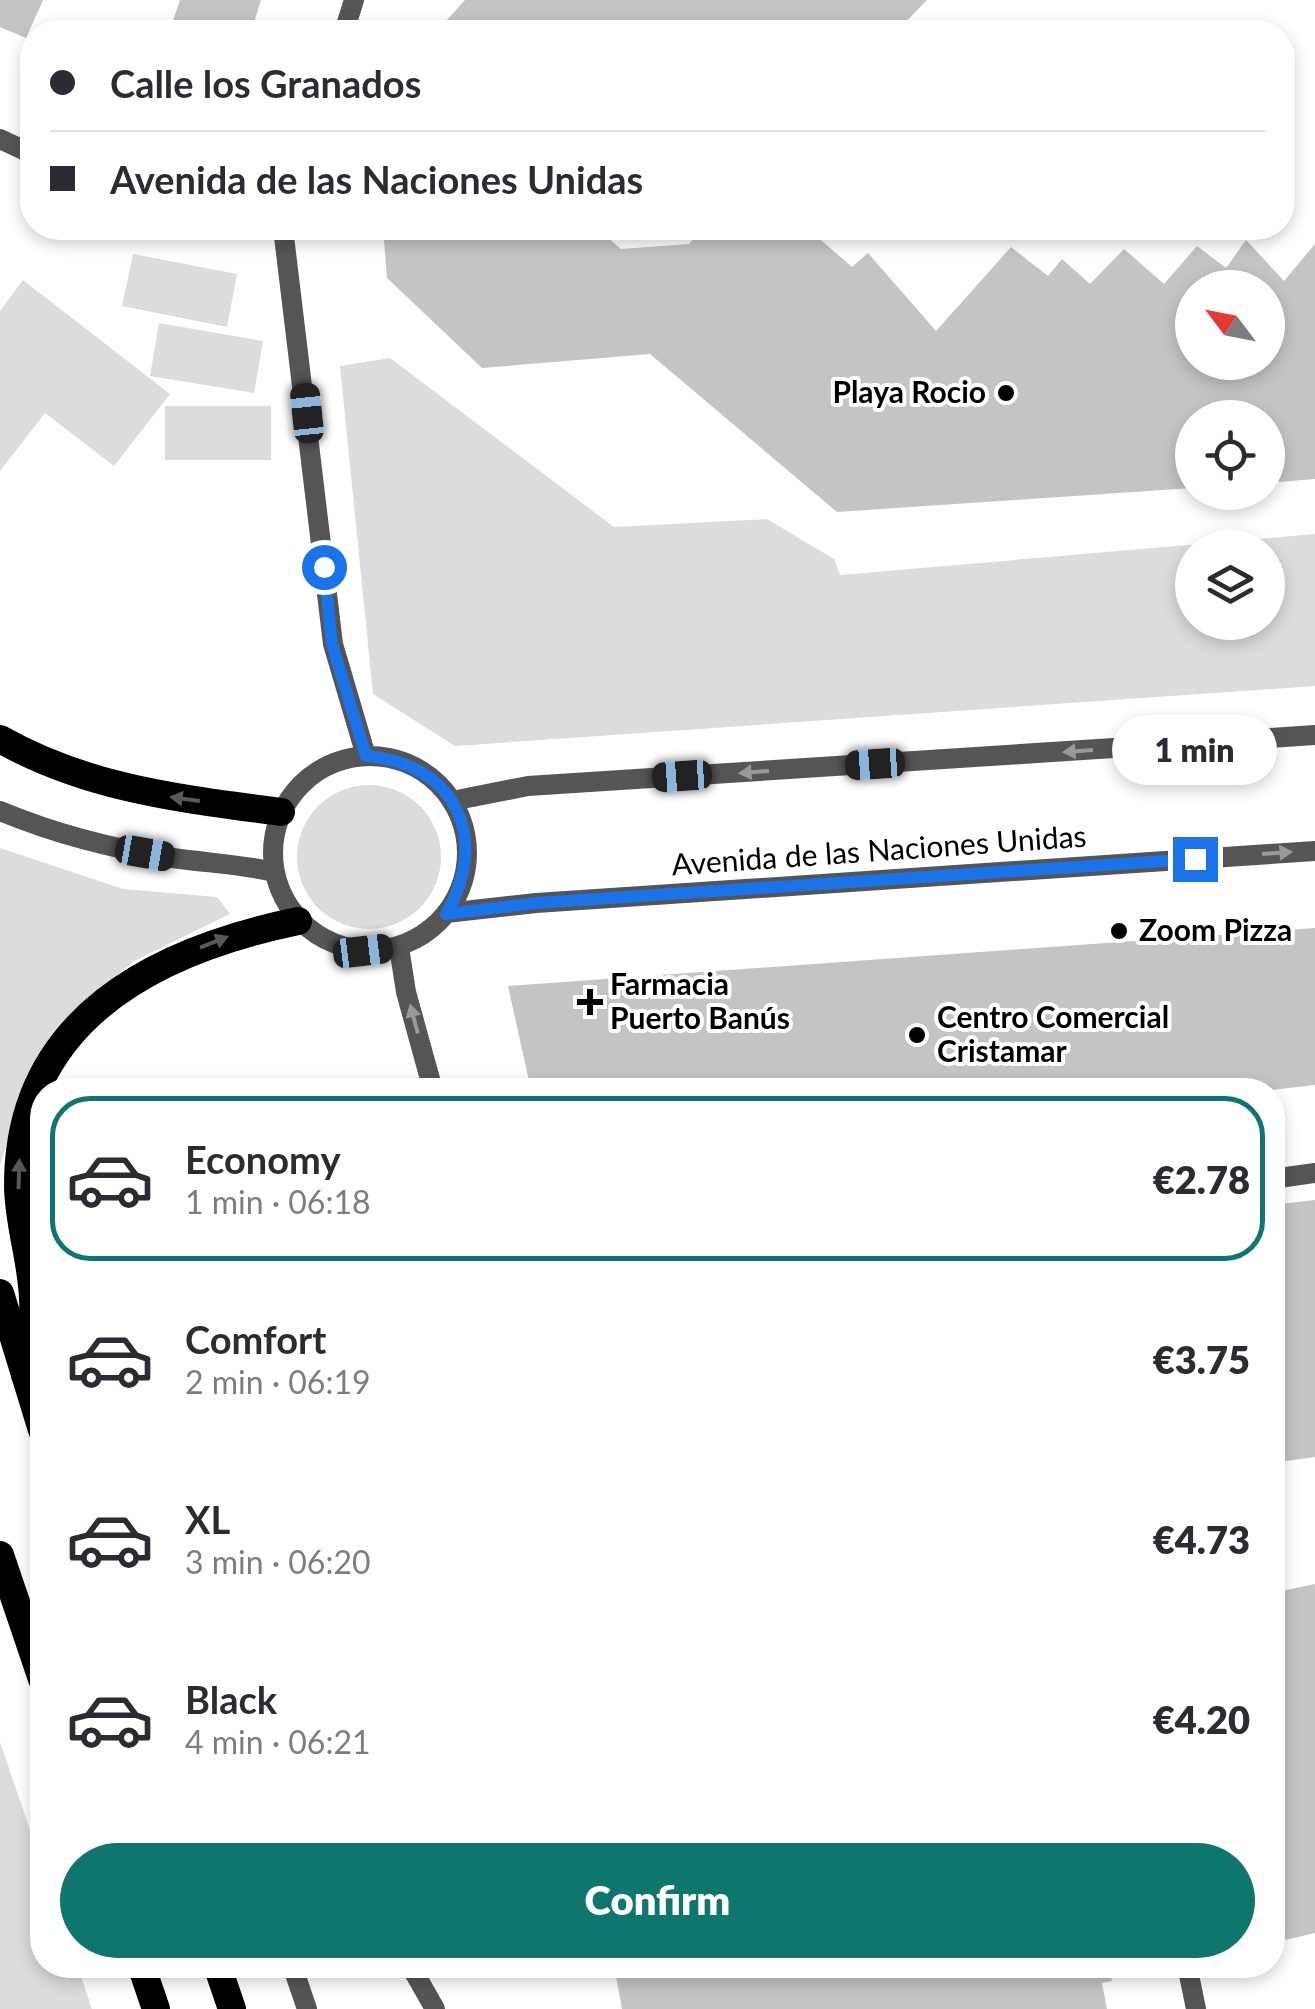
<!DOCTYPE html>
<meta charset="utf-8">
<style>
:root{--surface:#fff;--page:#f2f2f3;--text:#2b2b33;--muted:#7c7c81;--line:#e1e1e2;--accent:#0f766e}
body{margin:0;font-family:Lato,sans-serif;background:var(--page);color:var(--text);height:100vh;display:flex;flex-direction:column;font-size:38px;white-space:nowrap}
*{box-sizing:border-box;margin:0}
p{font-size:32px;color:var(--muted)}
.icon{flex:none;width:55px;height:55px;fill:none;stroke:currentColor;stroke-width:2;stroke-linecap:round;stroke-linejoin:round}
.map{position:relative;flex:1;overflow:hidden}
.side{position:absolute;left:30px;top:1078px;width:1255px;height:900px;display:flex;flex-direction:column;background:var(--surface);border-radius:40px;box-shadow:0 5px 15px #0003}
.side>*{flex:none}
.banner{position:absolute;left:20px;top:20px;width:1275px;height:220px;border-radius:40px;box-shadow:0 5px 15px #0003;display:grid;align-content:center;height:220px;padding:0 30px;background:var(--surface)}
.needle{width:65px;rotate:302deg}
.fabs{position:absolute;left:1175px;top:270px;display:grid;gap:20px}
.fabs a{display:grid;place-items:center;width:110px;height:110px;border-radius:50%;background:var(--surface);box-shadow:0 5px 15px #0003;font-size:50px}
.end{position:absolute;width:45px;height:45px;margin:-22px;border:12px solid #1a73e8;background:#fff;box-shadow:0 0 0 5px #fff}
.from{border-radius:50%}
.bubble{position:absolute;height:70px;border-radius:35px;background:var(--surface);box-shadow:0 5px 15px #0003;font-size:32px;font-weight:800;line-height:70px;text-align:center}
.car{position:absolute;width:30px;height:60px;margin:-30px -15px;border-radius:12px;box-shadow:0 0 8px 2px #0007;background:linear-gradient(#222 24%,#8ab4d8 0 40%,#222 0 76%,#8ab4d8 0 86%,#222 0)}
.banner b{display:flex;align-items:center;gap:35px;height:95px;font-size:38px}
.banner b+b{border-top:2px solid var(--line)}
.banner i{width:25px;height:25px;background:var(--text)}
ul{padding:18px 0 0;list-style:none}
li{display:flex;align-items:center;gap:30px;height:165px;margin:0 20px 15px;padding:0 10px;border:5px solid transparent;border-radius:40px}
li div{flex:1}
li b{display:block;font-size:38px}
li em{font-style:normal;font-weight:800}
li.selected{border-color:var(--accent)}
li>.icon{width:90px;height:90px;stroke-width:1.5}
.action{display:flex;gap:20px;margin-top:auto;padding:20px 30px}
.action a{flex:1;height:115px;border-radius:60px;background:var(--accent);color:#fff;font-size:40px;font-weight:800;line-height:115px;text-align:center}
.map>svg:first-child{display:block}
.green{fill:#dcdcdc;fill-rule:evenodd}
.building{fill:#c4c4c4;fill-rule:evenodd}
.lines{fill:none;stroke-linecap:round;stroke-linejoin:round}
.service{stroke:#555;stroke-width:20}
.minor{stroke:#555;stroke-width:20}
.tertiary{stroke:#555;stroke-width:20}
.trunk{stroke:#000;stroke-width:28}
.oneway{fill:#999}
.oneway2{fill:#595959}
.route{stroke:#1a73e8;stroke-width:12}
.poi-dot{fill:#000;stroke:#fff;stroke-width:4}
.labels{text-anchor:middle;stroke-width:8;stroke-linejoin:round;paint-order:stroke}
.poi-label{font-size:30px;font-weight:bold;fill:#000;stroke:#fff;text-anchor:start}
.street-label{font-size:30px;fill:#000;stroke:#fff}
</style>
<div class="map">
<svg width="1315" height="2009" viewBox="0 0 1315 2009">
<rect width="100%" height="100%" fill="#fff"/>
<g class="green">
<polygon points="133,254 237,274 227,327 122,306"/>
<polygon points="23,280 170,394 114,466 45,413 0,471 0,311"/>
<polygon points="159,323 263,341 254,393 150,376"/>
<path d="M390 358 614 527 767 519 834 559 840 575 1315 534V686L455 746 373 694 340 366ZM1192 548H1268V622H1192Z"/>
<rect x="165" y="406" width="106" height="54"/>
<circle cx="369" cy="857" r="72"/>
<polygon points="0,848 123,889 217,897 230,914 134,961 78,1008 26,1083 0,1165"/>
<polygon points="0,1742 42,1865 42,1965 77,1965 92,2009 0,2009"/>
</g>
<g class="building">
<polygon points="0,0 43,0 26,38 0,27"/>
<polygon points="180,0 261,0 251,32 169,32"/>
<polygon points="465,0 927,0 896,32 880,32 869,26 862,32 436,32"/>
<path d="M383 228H597L621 249 689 244 702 228H807L852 267 868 253 936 331 1011 247 1048 276 1062 259 1090 284 1124 249 1164 284 1197 246 1226 268 1246 240 1284 281 1315 244V479L1268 483V418H1192V488L837 512 650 354 482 368 387 278ZM1192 288H1268V362H1192Z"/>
<polygon points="1315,928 1315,1085 1272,1090 531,1090 508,986"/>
<polygon points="1315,1200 1315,1457 1272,1463 1272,1205"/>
<polygon points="1315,1584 1315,1933 1272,1943 1272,1593"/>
<polygon points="614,1965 1109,1965 1112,1981 1102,1983 1107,2009 622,2009"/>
</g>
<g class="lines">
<polyline class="service" points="410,1965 435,2009"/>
<g class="minor">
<polyline points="344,32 354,0"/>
<polyline points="0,139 32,154"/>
<polyline points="283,228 333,644 366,756"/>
<polyline points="399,947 406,992 433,1090"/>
<polyline points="1272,1179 1315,1173"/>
<polyline points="292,1965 307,2009"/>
<polyline points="1187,1965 1196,2009"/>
</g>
<g class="tertiary">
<circle cx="370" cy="853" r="97"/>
<polyline points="452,801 528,786 1315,735"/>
<path d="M0 811C55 834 114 849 173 858 207 863 240 864 274 872"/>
<polyline points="446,913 536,903 1315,851"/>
</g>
<g class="trunk">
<path d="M0 739C88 789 183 799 281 812"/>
<polyline points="0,1293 42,1430"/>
<path d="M25 1375C28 1351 35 1323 33 1299 32 1261 18 1223 18 1185 18 1018 157 950 298 921"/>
<polyline points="0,1555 42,1679"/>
<polyline points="141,1965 156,2009"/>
<polyline points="217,1965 232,2009"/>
</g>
</g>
<defs><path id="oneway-solid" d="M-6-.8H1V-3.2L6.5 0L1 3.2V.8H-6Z" transform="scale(2.5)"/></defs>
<g class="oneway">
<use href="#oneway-solid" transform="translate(1078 751) rotate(176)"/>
<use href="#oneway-solid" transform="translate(754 772) rotate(176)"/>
<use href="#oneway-solid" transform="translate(1277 853) rotate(-4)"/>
<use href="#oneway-solid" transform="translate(414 1019) rotate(-105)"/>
</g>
<g class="oneway2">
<use href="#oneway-solid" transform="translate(185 799) rotate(-172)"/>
<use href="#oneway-solid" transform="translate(214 942) rotate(-22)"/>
<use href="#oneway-solid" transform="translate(19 1174) rotate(-88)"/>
</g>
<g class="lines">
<path class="route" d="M324 567 332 644 366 756C455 763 491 838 446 914L536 903 1195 859"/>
</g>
<g class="poi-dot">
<circle cx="1006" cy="393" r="10"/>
<circle cx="1119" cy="931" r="10"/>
<path d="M585 987h10v10h10v10h-10v10h-10v-10h-10v-10h10z"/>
<circle cx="917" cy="1035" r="10"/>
</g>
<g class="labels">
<g class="poi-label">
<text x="986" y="403" text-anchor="end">Playa Rocio</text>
<text x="1139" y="941">Zoom Pizza</text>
<text x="610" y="995">Farmacia<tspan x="610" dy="34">Puerto Banús</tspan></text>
<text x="937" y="1028">Centro Comercial<tspan x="937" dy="34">Cristamar</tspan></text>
</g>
<g class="street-label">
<text transform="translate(879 851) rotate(-4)" y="10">Avenida de las Naciones Unidas</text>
</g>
</g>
</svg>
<div class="fabs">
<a><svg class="needle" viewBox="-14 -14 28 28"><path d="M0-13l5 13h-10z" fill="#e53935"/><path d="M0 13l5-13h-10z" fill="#7c7c81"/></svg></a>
<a><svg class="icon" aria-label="locate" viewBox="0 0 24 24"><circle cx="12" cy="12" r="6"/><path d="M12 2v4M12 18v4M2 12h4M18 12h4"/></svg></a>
<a><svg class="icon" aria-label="layers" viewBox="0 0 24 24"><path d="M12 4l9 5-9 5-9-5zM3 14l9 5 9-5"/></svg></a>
</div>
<i class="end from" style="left:324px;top:567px"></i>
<i class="end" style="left:1195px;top:859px"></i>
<div class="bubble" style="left:1112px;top:715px;width:165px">1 min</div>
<i class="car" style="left:307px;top:413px;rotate:354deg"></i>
<i class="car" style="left:875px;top:764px;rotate:266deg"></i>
<i class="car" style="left:682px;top:776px;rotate:266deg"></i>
<i class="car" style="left:145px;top:853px;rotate:100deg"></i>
<i class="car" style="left:363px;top:951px;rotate:83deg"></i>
<div class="banner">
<b><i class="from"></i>Calle los Granados</b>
<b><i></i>Avenida de las Naciones Unidas</b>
</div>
<section class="side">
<ul>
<li class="selected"><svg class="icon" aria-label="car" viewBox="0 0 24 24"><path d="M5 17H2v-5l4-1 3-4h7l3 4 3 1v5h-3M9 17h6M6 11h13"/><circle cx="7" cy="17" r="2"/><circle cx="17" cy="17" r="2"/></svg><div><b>Economy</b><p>1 min · 06:18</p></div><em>€2.78</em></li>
<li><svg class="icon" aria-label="car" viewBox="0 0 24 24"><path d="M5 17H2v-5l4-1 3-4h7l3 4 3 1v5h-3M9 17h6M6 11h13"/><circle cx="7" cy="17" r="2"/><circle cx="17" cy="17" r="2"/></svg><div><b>Comfort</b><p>2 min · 06:19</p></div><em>€3.75</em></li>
<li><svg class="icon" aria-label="car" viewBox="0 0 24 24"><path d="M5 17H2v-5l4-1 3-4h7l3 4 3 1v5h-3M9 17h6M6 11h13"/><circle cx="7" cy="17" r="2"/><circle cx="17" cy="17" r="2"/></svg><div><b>XL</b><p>3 min · 06:20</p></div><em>€4.73</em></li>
<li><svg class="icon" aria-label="car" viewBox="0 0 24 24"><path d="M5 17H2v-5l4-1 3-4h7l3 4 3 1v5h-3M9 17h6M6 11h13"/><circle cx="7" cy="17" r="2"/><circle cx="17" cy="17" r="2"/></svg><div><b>Black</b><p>4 min · 06:21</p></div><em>€4.20</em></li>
</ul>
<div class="action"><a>Confirm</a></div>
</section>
</div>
